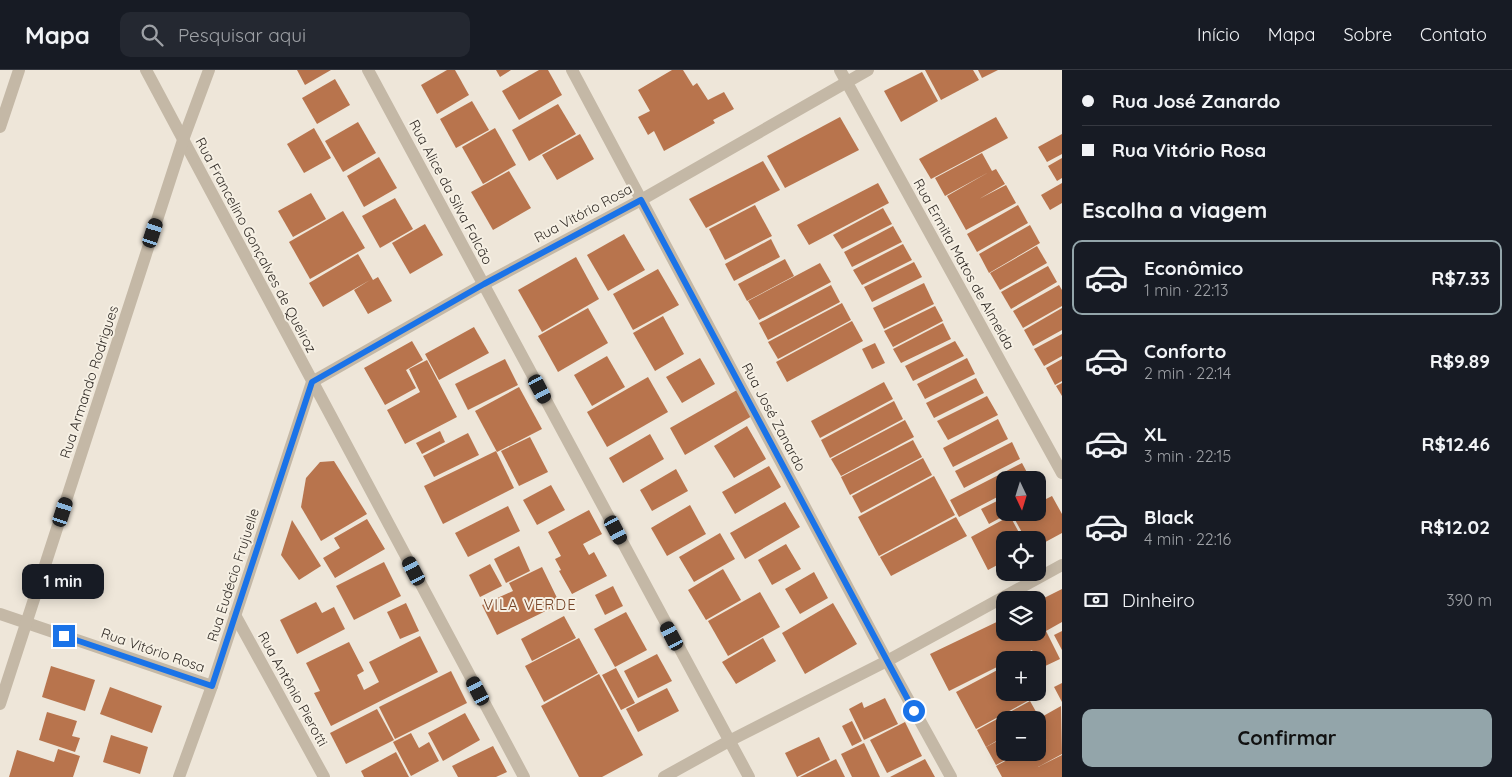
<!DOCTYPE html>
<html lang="pt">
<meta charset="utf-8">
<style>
:root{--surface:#171b24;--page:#242831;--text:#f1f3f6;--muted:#9ea1a6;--line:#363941;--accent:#93a5aa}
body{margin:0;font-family:Quicksand,sans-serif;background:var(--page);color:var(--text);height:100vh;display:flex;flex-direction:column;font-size:19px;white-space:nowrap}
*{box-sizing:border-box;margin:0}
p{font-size:16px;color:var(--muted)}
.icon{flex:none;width:28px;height:28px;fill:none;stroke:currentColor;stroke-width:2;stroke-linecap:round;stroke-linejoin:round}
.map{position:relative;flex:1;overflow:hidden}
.sheet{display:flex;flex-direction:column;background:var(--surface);width:450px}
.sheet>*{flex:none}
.banner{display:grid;align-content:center;height:110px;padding:0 20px;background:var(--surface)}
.needle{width:32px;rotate:176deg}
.buttons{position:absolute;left:996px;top:401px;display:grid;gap:10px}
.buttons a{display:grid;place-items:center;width:50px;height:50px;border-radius:10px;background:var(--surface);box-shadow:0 2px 12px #0003;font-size:25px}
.end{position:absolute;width:22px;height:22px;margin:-11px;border:6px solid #1a73e8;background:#fff;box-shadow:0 0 0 2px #fff}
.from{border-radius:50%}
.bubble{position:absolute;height:35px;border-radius:10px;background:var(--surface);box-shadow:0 2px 12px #0003;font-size:16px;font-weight:800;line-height:35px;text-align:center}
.car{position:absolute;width:15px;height:30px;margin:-15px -8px;border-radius:6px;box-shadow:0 0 4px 1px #0007;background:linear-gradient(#222 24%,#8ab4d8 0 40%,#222 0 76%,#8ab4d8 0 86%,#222 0)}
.banner b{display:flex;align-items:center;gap:18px;height:48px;font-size:19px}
.banner b+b{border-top:1px solid var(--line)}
.banner i{width:12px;height:12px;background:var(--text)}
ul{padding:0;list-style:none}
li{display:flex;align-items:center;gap:15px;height:75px;margin:0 10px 8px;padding:0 10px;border:2px solid transparent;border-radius:10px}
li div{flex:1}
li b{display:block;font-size:19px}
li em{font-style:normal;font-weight:800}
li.selected{border-color:var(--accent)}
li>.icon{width:45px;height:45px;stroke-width:1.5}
h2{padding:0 20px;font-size:22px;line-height:60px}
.pay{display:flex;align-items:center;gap:12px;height:55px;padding:0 20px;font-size:19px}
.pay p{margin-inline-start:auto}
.action{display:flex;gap:10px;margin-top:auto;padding:10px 20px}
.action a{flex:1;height:58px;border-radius:10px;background:var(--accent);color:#111;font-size:20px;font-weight:800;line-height:58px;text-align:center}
header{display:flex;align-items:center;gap:30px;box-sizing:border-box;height:70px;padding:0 25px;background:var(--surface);border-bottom:1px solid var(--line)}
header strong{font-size:24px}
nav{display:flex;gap:28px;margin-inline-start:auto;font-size:18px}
.search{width:350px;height:45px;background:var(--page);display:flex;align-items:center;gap:12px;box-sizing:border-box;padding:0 18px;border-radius:10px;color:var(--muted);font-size:19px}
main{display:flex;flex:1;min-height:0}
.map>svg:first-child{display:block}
.building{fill:#b8744d}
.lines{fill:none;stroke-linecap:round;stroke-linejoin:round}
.street{stroke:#c4b8a6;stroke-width:12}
.route{stroke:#1a73e8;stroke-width:6}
.labels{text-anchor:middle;stroke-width:4;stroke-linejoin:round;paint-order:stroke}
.street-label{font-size:14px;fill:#312b26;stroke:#f6f0e4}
.neighbourhood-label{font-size:15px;letter-spacing:1px;fill:#774529;stroke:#f6f0e4}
</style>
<header>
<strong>Mapa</strong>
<div class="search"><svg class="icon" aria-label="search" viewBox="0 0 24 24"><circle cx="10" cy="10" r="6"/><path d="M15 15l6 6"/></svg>Pesquisar aqui</div>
<nav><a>Início</a><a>Mapa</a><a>Sobre</a><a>Contato</a></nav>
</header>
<main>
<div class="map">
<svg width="1062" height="707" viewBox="0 0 1062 707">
<rect width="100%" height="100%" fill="#eee6d9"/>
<g class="building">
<polygon points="297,0 331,0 305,15"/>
<polygon points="447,0 455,0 469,25 437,44 421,15"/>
<polygon points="496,0 511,0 500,7"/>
<polygon points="539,0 548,0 562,25 519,50 502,21"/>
<polygon points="672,0 683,0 693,16 697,13 708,30 724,22 734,39 713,50 715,53 664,81 654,61 648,65 638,47 650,41 638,20"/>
<polygon points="925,0 973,0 979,10 941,30"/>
<polygon points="978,0 998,0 982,8"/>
<polygon points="922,2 938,31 901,52 884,21"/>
<polygon points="335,9 350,35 317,54 302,28"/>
<polygon points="472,31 489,60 456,78 440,49"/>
<polygon points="558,34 576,64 529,91 512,60"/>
<polygon points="840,47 859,80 785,118 767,86"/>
<polygon points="996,47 1008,68 931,109 919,89"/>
<polygon points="358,52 376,83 343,102 325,71"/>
<polygon points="314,58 331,88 304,103 287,74"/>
<polygon points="495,58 516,95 483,114 462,77"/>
<polygon points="580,64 594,89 557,110 542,85"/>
<polygon points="1062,64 1062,84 1047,92 1038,77"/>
<polygon points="982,83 992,101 996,99 1005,114 979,129 1006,115 1016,133 966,160 947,126 989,102 945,126 935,108"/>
<polygon points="379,87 397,118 364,137 347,106"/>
<polygon points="1062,88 1062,108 1057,111 1048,96"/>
<polygon points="763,91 780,120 706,158 689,129"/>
<polygon points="509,101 531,138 493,160 471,122"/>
<polygon points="878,113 889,133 809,175 797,155"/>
<polygon points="1062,113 1062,133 1050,140 1041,125"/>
<polygon points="311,123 326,149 293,167 278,141"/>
<polygon points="395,128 413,159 380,178 362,146"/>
<polygon points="755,135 772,166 725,190 709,159"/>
<polygon points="1018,135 1028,153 977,182 967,164"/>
<polygon points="883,138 892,154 842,179 833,165"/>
<polygon points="343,141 365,178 310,209 289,172"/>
<polygon points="425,154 443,185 410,204 392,173"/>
<polygon points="1030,155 1040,173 989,203 979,184"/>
<polygon points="893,156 902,172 852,197 844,182"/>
<polygon points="624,164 645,200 608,221 587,185"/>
<polygon points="771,169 780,187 734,211 725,194"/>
<polygon points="903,174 912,190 862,215 853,200"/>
<polygon points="1037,176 1047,193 1000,220 990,203"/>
<polygon points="358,184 373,210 378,207 392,231 368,244 354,220 370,210 323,237 309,213"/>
<polygon points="576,187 599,229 542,262 518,220"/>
<polygon points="785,189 794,206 747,231 738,214"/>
<polygon points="914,192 922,207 872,232 864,217"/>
<polygon points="820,193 831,212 759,250 748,231"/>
<polygon points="1048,196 1057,212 1011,239 1001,222"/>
<polygon points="658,199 679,235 633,260 613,224"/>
<polygon points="924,213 934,234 884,259 873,238"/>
<polygon points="831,215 840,232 768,270 759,253"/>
<polygon points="1059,215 1062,220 1062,236 1023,258 1013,241"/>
<polygon points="842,233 851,250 778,289 768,272"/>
<polygon points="935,236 943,251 893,277 884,261"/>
<polygon points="588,238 608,273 558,302 538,266"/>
<polygon points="1062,238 1062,260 1033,276 1024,260"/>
<polygon points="663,246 684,284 655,301 633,263"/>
<polygon points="852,251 863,271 787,312 776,292"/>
<polygon points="943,253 951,269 901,293 893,279"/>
<polygon points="474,257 489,283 439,310 425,284"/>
<polygon points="1062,264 1062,286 1044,296 1034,279"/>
<polygon points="412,271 423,290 406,300 416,318 385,335 364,298"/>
<polygon points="955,271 964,286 913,311 905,296"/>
<polygon points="875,273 885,293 872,299 862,279"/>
<polygon points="607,286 625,317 592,336 574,305"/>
<polygon points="700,288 715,314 682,333 666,307"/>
<polygon points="967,288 975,304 925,329 917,314"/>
<polygon points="505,289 518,315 468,340 455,314"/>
<polygon points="1062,289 1062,311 1055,315 1046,298"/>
<polygon points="427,290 457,347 405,374 387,340 420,322 409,299"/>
<polygon points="648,307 668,342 607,377 587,342"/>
<polygon points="976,308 984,323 934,348 926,333"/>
<polygon points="884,312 893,329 820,368 811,351"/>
<polygon points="1062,313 1062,326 1056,316"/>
<polygon points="519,317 542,359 497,382 475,341"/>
<polygon points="737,320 752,346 685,385 670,358"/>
<polygon points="987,326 998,345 948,370 937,351"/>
<polygon points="894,331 903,349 830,388 821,370"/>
<polygon points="998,349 1008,369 953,397 943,378"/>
<polygon points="905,350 914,367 841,406 831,389"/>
<polygon points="747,356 766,389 734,408 714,376"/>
<polygon points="440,361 445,372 422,384 416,373"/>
<polygon points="468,363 479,385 434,407 423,386"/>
<polygon points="650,364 664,389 623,413 609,388"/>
<polygon points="530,367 548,402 519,416 501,381"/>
<polygon points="913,370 922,387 850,425 841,407"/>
<polygon points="1012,372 1020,389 964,418 955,401"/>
<polygon points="496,381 514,418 443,454 424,416"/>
<polygon points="923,388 932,405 861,443 852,426"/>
<polygon points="334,391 367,444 321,471 301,437 306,408 320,392"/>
<polygon points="1022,393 1031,410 1005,410 1005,423 959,447 950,430"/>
<polygon points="769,396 781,417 735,444 722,422"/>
<polygon points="676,399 688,421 652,441 640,420"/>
<polygon points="934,406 955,445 879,486 858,447"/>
<polygon points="551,415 565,440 537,455 523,430"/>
<polygon points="1052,426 1062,444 1062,463 1038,476 1038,470 1026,470 1013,446 1020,442 1038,442 1038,433"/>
<polygon points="1005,427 1005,442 1011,442 989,454 981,439"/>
<polygon points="785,432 800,457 745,489 730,463"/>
<polygon points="690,435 706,464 667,486 651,458"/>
<polygon points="508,436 520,461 468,487 455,463"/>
<polygon points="589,440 602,464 583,474 589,485 594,482 607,506 572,524 559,501 561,500 555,489 561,486 548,462"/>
<polygon points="1010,446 1023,470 1005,470 1005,491 988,500 971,467"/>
<polygon points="956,447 967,466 891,506 880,487"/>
<polygon points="367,449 385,479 335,508 323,488 340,478 334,468"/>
<polygon points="292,450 321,496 299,510 281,485"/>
<polygon points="720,463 735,489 694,512 679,487"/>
<polygon points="786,474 801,499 772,515 758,490"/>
<polygon points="519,476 530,501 506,513 494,489"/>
<polygon points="384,492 401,526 354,550 336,516"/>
<polygon points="490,494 502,516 480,527 469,505"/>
<polygon points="542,497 560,534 497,565 482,535 513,521 509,513"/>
<polygon points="723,499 741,530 706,550 688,520"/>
<polygon points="814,502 828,528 800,544 785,519"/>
<polygon points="613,516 623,536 605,545 595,525"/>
<polygon points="1062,519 1062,552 1046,561 1060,589 1041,598 1032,580 1011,590 1005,590 1005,593 949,621 930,584 1005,548 1005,562 1038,562 1038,531"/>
<polygon points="760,522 780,557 728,586 708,551"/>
<polygon points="316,532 322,543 334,537 345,559 297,584 280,550"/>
<polygon points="406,533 419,561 400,569 387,542"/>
<polygon points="833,533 857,574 805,604 782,563"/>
<polygon points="626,542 647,580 615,597 594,559"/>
<polygon points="564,546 576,568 532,591 521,569"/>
<polygon points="1062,561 1062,580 1054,565"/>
<polygon points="420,566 438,602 331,656 314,623 320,621 306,593 349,572 364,601 357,605 364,620 379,612 369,592"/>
<polygon points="579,568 598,603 544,632 525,596"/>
<polygon points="763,568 776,591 736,614 722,592"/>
<polygon points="657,584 672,611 638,628 624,601"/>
<polygon points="51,596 95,610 85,641 42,627"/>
<polygon points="1005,596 1005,622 1030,622 1033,628 976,659 956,622"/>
<polygon points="616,598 635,633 621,640 602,605"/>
<polygon points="451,601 467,633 395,669 379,637"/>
<polygon points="599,604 643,685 602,707 579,707 541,636"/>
<polygon points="1062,613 1062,632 1054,617"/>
<polygon points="110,617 162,636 152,663 100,644"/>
<polygon points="667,618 679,641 638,662 626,639"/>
<polygon points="885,628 898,654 864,670 849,639 862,632 864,638"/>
<polygon points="1030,631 1039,647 1034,650 1005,650 1005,666 986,677 977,660"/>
<polygon points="1061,636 1062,684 1038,697 1062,685 1062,707 1002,707 996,696 1022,682 1038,682 1038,674 1047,669 1038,673 1038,649"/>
<polygon points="377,639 394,670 346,694 330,663"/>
<polygon points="47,642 77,651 72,666 80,668 75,682 39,670"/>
<polygon points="465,643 480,670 443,691 428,663"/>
<polygon points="852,651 862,671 852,676 842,656"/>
<polygon points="905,652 922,686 887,703 870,670"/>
<polygon points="411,663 419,678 429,672 439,691 411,706 393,672"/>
<polygon points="111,665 148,677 140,704 103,692"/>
<polygon points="819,667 830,690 797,707 785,683"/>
<polygon points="1005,667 1005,682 1020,682 996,695 986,677"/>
<polygon points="864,673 880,707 852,707 841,684"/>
<polygon points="493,676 507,702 496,707 458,707 452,696"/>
<polygon points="58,679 80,686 73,707 9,707 17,680 54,692"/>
<polygon points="396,682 409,707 364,707 361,701"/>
<polygon points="836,689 845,707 800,707"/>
<polygon points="925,689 935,707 890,707"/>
</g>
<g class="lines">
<g class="street">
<polyline points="146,0 524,707"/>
<polyline points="368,0 749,707"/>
<polyline points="572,0 887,591 951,707"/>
<polyline points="840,0 1062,403"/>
<polyline points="0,57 19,0"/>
<polyline points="0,544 212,616"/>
<polyline points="235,545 324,707"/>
<polyline points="0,634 183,70 209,0"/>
<polyline points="179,707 212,616 312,312 484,214 641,130 868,0"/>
<polyline points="664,707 729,671 887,591 1062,495"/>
</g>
</g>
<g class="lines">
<polyline class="route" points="64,566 212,616 312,312 484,214 641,130 914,641"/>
</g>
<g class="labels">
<g class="street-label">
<text transform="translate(451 122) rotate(62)" y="5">Rua Alice da Silva Falcão</text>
<text transform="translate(583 143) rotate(-28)" y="5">Rua Vitório Rosa</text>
<text transform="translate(256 175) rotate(62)" y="5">Rua Francelino Gonçalves de Queiroz</text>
<text transform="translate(964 194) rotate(61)" y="5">Rua Ermita Matos de Almeida</text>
<text transform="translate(89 312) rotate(-72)" y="5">Rua Armando Rodrigues</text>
<text transform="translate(774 347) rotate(62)" y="5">Rua José Zanardo</text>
<text transform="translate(233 505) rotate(-72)" y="5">Rua Eudécio Frujuelle</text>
<text transform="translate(153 580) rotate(19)" y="5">Rua Vitório Rosa</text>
<text transform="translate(293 619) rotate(61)" y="5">Rua Antônio Pierotti</text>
</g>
<g class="neighbourhood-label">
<text x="530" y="540">VILA VERDE</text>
</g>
</g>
</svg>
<div class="buttons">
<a><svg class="needle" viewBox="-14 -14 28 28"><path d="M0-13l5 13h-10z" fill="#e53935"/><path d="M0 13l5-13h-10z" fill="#9ea1a6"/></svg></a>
<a><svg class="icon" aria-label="locate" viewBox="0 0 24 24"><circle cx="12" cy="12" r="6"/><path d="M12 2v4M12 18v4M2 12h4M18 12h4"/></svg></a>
<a><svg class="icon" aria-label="layers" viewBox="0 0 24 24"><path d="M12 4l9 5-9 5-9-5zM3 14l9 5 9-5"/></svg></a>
<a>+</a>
<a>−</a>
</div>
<i class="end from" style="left:914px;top:641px"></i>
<i class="end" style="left:64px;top:566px"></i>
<div class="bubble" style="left:22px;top:494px;width:82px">1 min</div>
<i class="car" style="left:153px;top:163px;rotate:18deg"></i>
<i class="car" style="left:540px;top:319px;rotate:152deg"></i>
<i class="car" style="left:63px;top:442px;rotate:18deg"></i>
<i class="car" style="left:616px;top:460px;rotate:152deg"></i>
<i class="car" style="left:414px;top:501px;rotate:332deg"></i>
<i class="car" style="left:672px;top:566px;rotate:332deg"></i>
<i class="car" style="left:478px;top:621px;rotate:332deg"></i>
</div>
<section class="sheet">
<div class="banner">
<b><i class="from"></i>Rua José Zanardo</b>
<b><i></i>Rua Vitório Rosa</b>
</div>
<h2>Escolha a viagem</h2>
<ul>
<li class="selected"><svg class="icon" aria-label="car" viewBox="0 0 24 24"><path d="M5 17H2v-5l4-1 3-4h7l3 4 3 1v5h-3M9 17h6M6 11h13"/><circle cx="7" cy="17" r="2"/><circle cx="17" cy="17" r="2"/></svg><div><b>Econômico</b><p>1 min · 22:13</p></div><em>R$7.33</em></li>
<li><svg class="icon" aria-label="car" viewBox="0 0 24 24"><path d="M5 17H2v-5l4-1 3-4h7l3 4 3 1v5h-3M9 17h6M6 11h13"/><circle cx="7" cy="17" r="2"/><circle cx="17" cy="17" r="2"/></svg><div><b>Conforto</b><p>2 min · 22:14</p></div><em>R$9.89</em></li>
<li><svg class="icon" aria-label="car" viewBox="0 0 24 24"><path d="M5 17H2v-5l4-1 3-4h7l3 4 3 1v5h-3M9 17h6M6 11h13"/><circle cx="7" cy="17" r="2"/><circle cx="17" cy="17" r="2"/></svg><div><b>XL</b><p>3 min · 22:15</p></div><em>R$12.46</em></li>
<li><svg class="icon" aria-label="car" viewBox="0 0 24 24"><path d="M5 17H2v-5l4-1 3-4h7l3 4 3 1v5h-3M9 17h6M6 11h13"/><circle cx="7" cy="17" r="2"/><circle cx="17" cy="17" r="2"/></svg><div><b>Black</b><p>4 min · 22:16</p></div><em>R$12.02</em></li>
</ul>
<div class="pay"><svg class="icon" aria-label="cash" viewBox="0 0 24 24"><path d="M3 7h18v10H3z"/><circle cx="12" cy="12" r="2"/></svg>Dinheiro<p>390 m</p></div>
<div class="action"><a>Confirmar</a></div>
</section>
</main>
